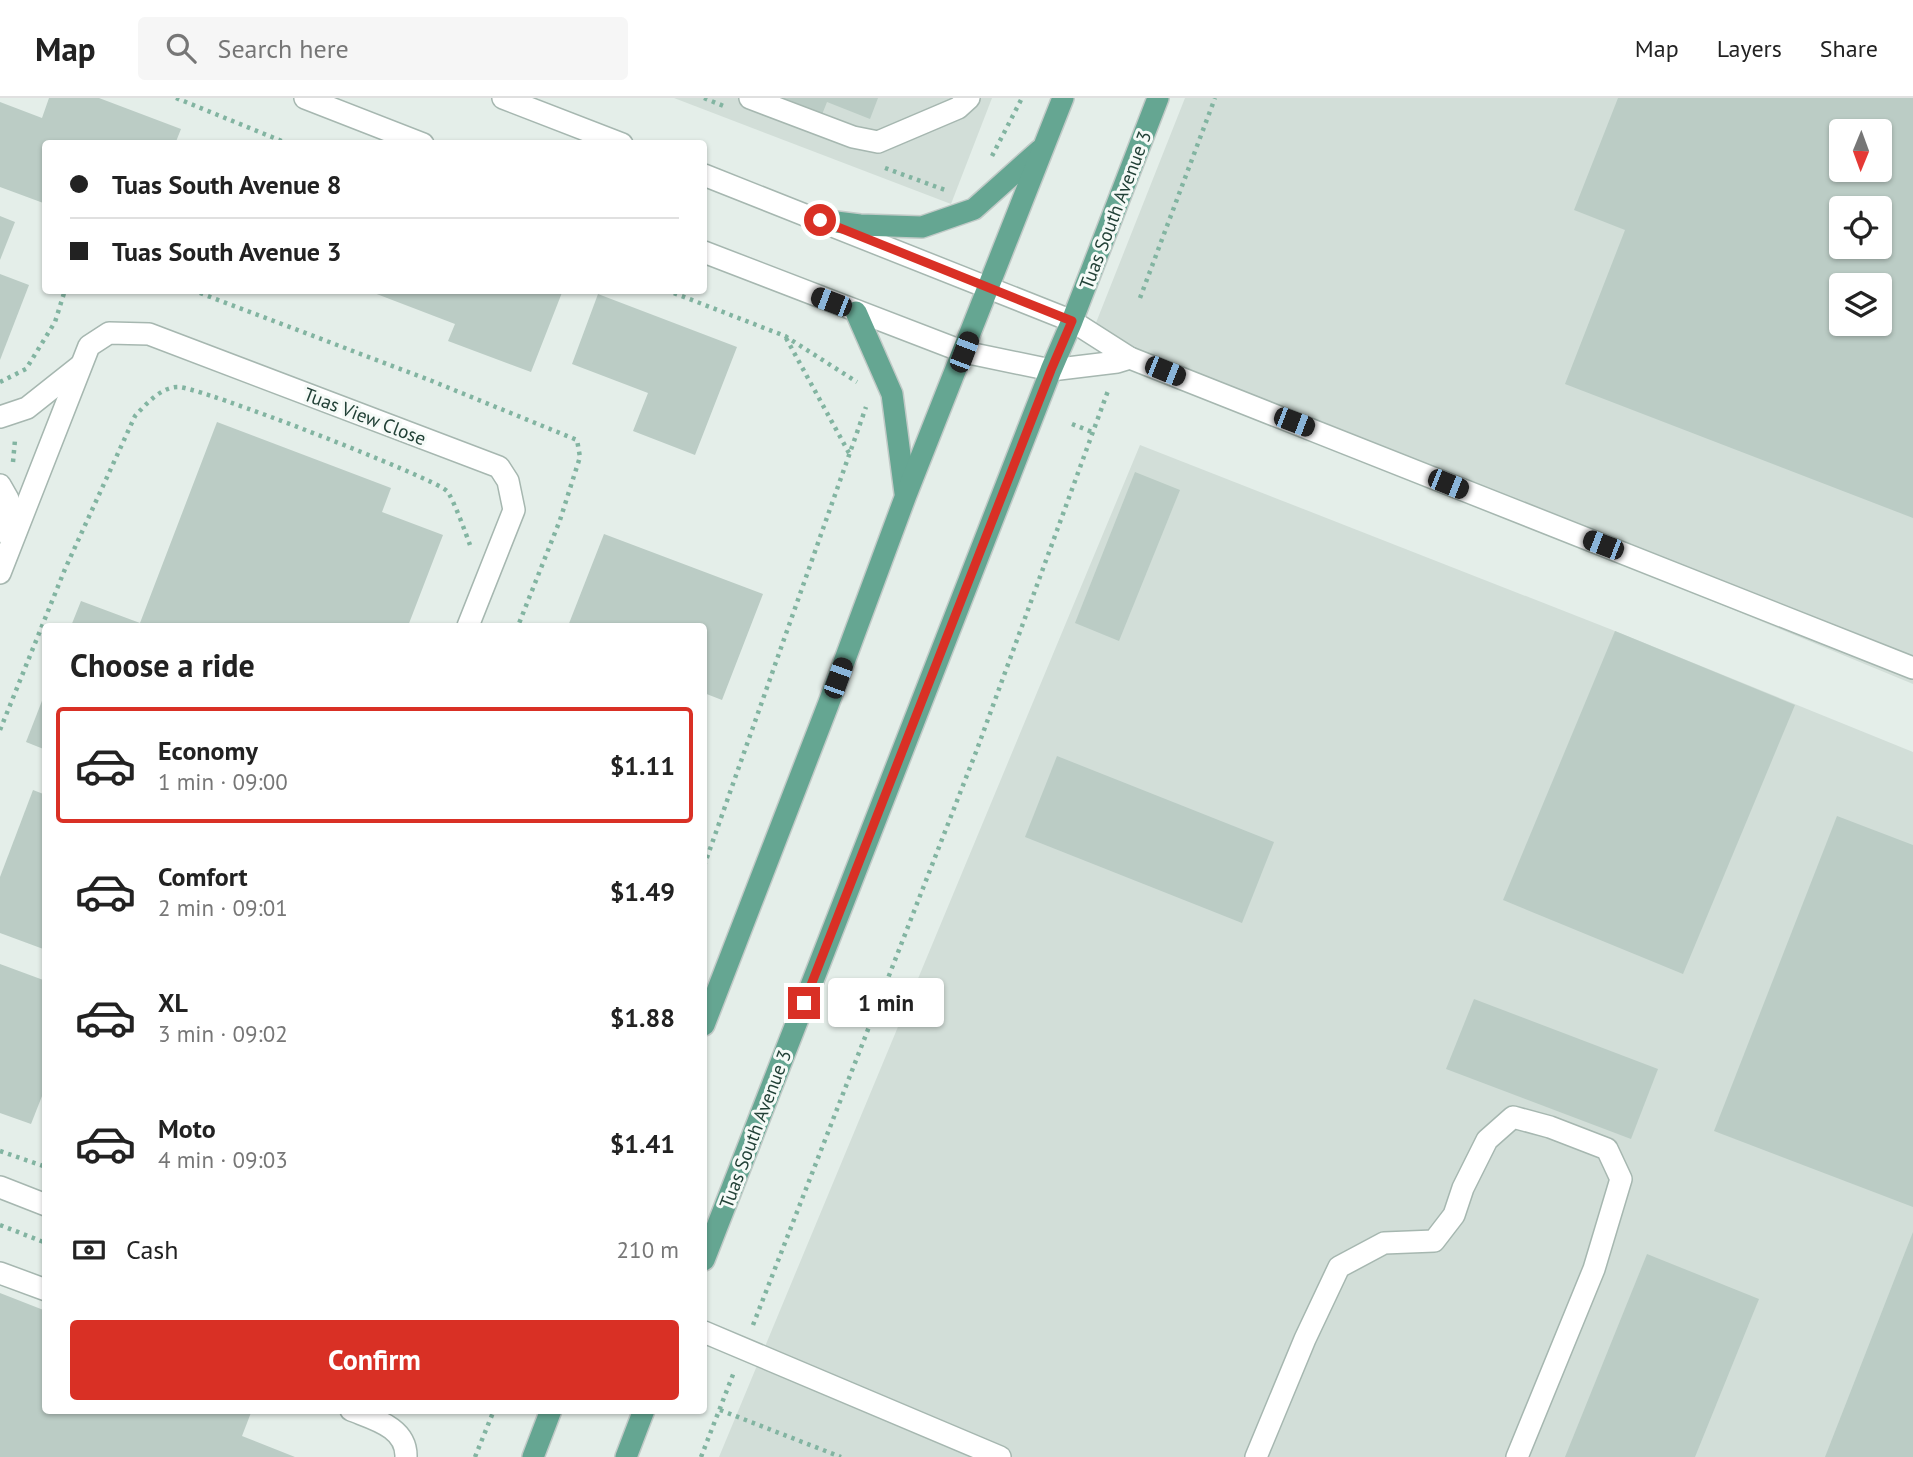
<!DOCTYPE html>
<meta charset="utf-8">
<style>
:root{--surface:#fff;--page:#f6f6f6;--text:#222;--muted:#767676;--line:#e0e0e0;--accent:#d93025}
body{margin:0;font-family:"PT Sans",sans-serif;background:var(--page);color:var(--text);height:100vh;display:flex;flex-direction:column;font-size:26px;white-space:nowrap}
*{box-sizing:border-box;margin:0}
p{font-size:23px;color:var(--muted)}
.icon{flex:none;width:38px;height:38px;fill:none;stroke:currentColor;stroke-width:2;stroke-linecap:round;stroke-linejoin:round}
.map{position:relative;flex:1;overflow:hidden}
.side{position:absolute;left:42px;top:525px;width:665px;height:791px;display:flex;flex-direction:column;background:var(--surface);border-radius:7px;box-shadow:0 2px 5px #0004}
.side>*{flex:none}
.banner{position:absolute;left:42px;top:42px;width:665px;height:154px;border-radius:7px;box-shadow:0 2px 5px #0004;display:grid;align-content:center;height:154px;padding:0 28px;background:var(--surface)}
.needle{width:46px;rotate:181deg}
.tools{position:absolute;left:1829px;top:21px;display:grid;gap:14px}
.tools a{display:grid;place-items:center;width:63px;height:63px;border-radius:7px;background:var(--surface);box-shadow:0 2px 5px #0004;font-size:35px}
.end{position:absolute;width:32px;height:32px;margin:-16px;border:9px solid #d93025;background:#fff;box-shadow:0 0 0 4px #fff}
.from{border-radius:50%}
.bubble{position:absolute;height:49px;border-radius:7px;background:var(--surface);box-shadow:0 2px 5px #0004;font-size:23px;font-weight:700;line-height:49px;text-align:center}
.car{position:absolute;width:21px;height:42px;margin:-21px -10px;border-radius:9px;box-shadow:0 0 5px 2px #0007;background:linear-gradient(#222 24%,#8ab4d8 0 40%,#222 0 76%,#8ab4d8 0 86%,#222 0)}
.banner b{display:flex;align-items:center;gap:24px;height:66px;font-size:26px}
.banner b+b{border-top:2px solid var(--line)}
.banner i{width:18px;height:18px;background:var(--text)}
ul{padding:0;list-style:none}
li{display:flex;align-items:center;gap:21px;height:116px;margin:0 14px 10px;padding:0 14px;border:4px solid transparent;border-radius:7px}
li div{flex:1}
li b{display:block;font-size:26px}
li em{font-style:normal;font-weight:700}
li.on{border-color:var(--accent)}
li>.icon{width:63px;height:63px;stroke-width:1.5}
h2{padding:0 28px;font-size:32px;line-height:84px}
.pay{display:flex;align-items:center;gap:18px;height:77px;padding:0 28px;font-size:26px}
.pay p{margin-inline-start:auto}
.primary-button{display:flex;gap:14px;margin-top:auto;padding:14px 28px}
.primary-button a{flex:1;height:80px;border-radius:7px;background:var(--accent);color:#fff;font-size:28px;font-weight:700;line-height:80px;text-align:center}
header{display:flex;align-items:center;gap:42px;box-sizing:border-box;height:98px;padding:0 35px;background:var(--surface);border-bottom:2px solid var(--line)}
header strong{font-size:33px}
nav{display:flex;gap:38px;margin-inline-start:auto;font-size:24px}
.search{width:490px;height:63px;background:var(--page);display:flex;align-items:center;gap:18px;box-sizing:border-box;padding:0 24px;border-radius:7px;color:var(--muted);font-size:26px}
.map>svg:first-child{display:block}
.built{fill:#d2ded8;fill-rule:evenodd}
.building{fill:#bbccc5;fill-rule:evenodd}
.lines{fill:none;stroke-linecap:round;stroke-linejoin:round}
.minor-casing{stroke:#a6b7b0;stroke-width:24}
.major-casing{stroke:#c1cac7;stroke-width:24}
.path{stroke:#82b4a1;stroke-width:4.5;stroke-dasharray:3.5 5;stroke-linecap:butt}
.minor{stroke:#fff;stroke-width:21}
.major{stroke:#65a692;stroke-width:21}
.route{stroke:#d93025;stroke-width:9}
.labels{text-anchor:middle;stroke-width:6;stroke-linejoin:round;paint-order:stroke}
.street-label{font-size:19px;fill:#224137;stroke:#f5faf7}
</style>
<header>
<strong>Map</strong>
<div class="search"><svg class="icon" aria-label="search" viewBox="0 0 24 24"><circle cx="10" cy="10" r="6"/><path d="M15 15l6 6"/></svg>Search here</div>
<nav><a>Map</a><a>Layers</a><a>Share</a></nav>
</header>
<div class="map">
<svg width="1913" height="1359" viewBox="0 0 1913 1359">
<rect width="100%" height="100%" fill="#e4eee9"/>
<g class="built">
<polygon points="674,0 992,0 951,106"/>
<path d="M1185 0H1913V586L1088 245ZM1841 33H1880V72H1841ZM1841 110H1880V149H1841ZM1841 187H1880V226H1841Z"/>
<polygon points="1140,347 1615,533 1913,654 1913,1359 719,1359"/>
</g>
<g class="building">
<polygon points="49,0 99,0 181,31 175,46 46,46 46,106 0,89 0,4 42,20"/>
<polygon points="773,0 878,0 870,21 827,4 821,19"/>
<path d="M1618 0H1913V420L1565 286 1625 132 1574 112ZM1841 33H1880V72H1841ZM1841 110H1880V149H1841ZM1841 187H1880V226H1841Z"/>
<polygon points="0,118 15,124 0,162"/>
<polygon points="0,176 29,187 0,262"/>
<polygon points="375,192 563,192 531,274 448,243 455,226 374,195"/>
<polygon points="598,196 737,249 695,357 633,333 648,295 572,266"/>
<polygon points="217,324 391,390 382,414 443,437 408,528 71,528 81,503 140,525"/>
<polygon points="1135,374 1180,392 1119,543 1075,525"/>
<polygon points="604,436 763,496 722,602 704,595 704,528 568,528"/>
<polygon points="1615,533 1795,607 1683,876 1503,802"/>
<polygon points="45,595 46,595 46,652 26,644"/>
<polygon points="1057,658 1274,744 1242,825 1025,739"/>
<polygon points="33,692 46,697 46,852 0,835 0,779"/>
<polygon points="1837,718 1913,747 1913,1109 1714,1033"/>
<polygon points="0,866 46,883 46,988 31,1026 0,1015"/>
<polygon points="1474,901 1658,971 1631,1041 1446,971"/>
<polygon points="1913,1134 1913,1359 1825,1359"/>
<polygon points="1647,1156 1759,1201 1695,1359 1565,1359"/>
<polygon points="0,1195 46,1213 46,1312 252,1312 242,1338 295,1359 0,1359"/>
</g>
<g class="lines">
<defs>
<g id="minor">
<polyline points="305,0 423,46"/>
<polyline points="503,0 622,46"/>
<polyline points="750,0 853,39 878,44 958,10 969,0"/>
<polyline points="704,77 1072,223 1130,260 1913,570"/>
<polyline points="704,154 964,254 1051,272 1117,264 1130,260"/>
<polyline points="0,319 27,310 80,268"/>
<polyline points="0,387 8,401 9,438"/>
<polyline points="0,475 89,248 109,235 149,236 499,369 508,383 514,412 468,528"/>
<polyline points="0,1089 46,1107"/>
<polyline points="0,1175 46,1192"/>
<polyline points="704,1234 1000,1359"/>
<path d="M351 1312C373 1321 407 1329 406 1359"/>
<polyline points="1256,1359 1305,1241 1339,1169 1384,1145 1434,1143 1454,1117 1463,1090 1487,1042 1513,1019 1550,1029 1607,1051 1621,1081 1594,1171 1517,1359"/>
</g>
<g id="major">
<polyline points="820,122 860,127 922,129 974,111 1040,52"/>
<polyline points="856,214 892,296 905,395"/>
<polyline points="704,927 828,607 906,397 1063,0"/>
<polyline points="704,1162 1051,272 1072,223 1158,0"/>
<polyline points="533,1359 551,1312"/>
<polyline points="626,1359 644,1312"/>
</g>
</defs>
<use href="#minor" class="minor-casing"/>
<use href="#major" class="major-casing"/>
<g class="path">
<polyline points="176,0 289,46"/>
<polyline points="704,0 726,9"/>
<polyline points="992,58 1022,0"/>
<polyline points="885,70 945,92"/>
<polyline points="192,192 432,283 577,342 580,359 560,422 518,528"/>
<polyline points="666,192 785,238 857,284"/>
<polyline points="1140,200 1215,0"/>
<polyline points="786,240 849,355"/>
<polyline points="0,284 26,271 55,224 65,192"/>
<polyline points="1072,326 1092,334"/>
<polyline points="13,364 15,342"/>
<path d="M0 632 65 471 135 318C146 306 161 289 178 289 200 289 432 379 447 393 453 400 466 436 470 447"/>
<polyline points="704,768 866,309"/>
<polyline points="0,1053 46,1069"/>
<polyline points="0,1127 46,1145"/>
<polyline points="753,1227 976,654 1109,290"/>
<polyline points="720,1312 841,1359"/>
<polyline points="475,1359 494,1312"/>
<polyline points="701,1359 734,1274"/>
</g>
<use href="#minor" class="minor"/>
<use href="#major" class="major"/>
</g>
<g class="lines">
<polyline class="route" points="804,905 1051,272 1072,223 820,122"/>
</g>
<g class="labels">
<g class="street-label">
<text transform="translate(1115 112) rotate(-69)" y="7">Tuas South Avenue 3</text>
<text transform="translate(365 318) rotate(21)" y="7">Tuas View Close</text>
<text transform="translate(755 1031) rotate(-69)" y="7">Tuas South Avenue 3</text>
</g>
</g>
</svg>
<div class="tools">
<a><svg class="needle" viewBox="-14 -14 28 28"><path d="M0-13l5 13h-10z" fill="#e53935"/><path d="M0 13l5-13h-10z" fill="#767676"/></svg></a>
<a><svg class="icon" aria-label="locate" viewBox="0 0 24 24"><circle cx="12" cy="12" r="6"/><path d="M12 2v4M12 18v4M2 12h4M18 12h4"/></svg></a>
<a><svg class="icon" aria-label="layers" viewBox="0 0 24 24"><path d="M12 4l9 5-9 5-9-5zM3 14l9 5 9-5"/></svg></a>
</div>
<i class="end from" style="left:820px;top:122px"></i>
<i class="end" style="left:804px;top:905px"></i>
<div class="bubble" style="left:828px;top:880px;width:116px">1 min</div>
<i class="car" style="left:831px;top:204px;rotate:291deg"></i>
<i class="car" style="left:964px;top:254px;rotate:21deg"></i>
<i class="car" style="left:1165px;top:273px;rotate:112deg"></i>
<i class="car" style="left:1294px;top:324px;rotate:111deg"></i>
<i class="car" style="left:1448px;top:386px;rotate:112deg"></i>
<i class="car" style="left:1603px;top:447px;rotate:291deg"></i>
<i class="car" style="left:838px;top:580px;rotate:20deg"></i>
<div class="banner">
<b><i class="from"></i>Tuas South Avenue 8</b>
<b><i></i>Tuas South Avenue 3</b>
</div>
<section class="side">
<h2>Choose a ride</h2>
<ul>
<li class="on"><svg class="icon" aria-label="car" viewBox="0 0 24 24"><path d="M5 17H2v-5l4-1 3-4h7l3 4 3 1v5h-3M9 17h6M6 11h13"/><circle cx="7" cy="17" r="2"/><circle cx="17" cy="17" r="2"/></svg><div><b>Economy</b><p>1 min · 09:00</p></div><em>$1.11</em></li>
<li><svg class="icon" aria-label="car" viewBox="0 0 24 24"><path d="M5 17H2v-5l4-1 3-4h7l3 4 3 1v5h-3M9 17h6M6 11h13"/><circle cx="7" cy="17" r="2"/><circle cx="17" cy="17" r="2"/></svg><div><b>Comfort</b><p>2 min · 09:01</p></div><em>$1.49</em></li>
<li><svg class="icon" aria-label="car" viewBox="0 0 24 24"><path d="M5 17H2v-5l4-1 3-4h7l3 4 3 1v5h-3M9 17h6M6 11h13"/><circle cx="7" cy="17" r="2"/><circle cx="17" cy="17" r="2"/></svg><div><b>XL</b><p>3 min · 09:02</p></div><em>$1.88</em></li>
<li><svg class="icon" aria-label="car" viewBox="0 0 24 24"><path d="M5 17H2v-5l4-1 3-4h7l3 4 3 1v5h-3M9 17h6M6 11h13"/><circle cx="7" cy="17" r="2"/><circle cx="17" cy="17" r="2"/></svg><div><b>Moto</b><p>4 min · 09:03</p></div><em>$1.41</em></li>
</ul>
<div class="pay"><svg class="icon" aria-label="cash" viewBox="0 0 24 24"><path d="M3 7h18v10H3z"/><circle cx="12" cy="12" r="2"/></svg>Cash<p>210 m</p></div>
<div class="primary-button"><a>Confirm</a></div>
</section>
</div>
